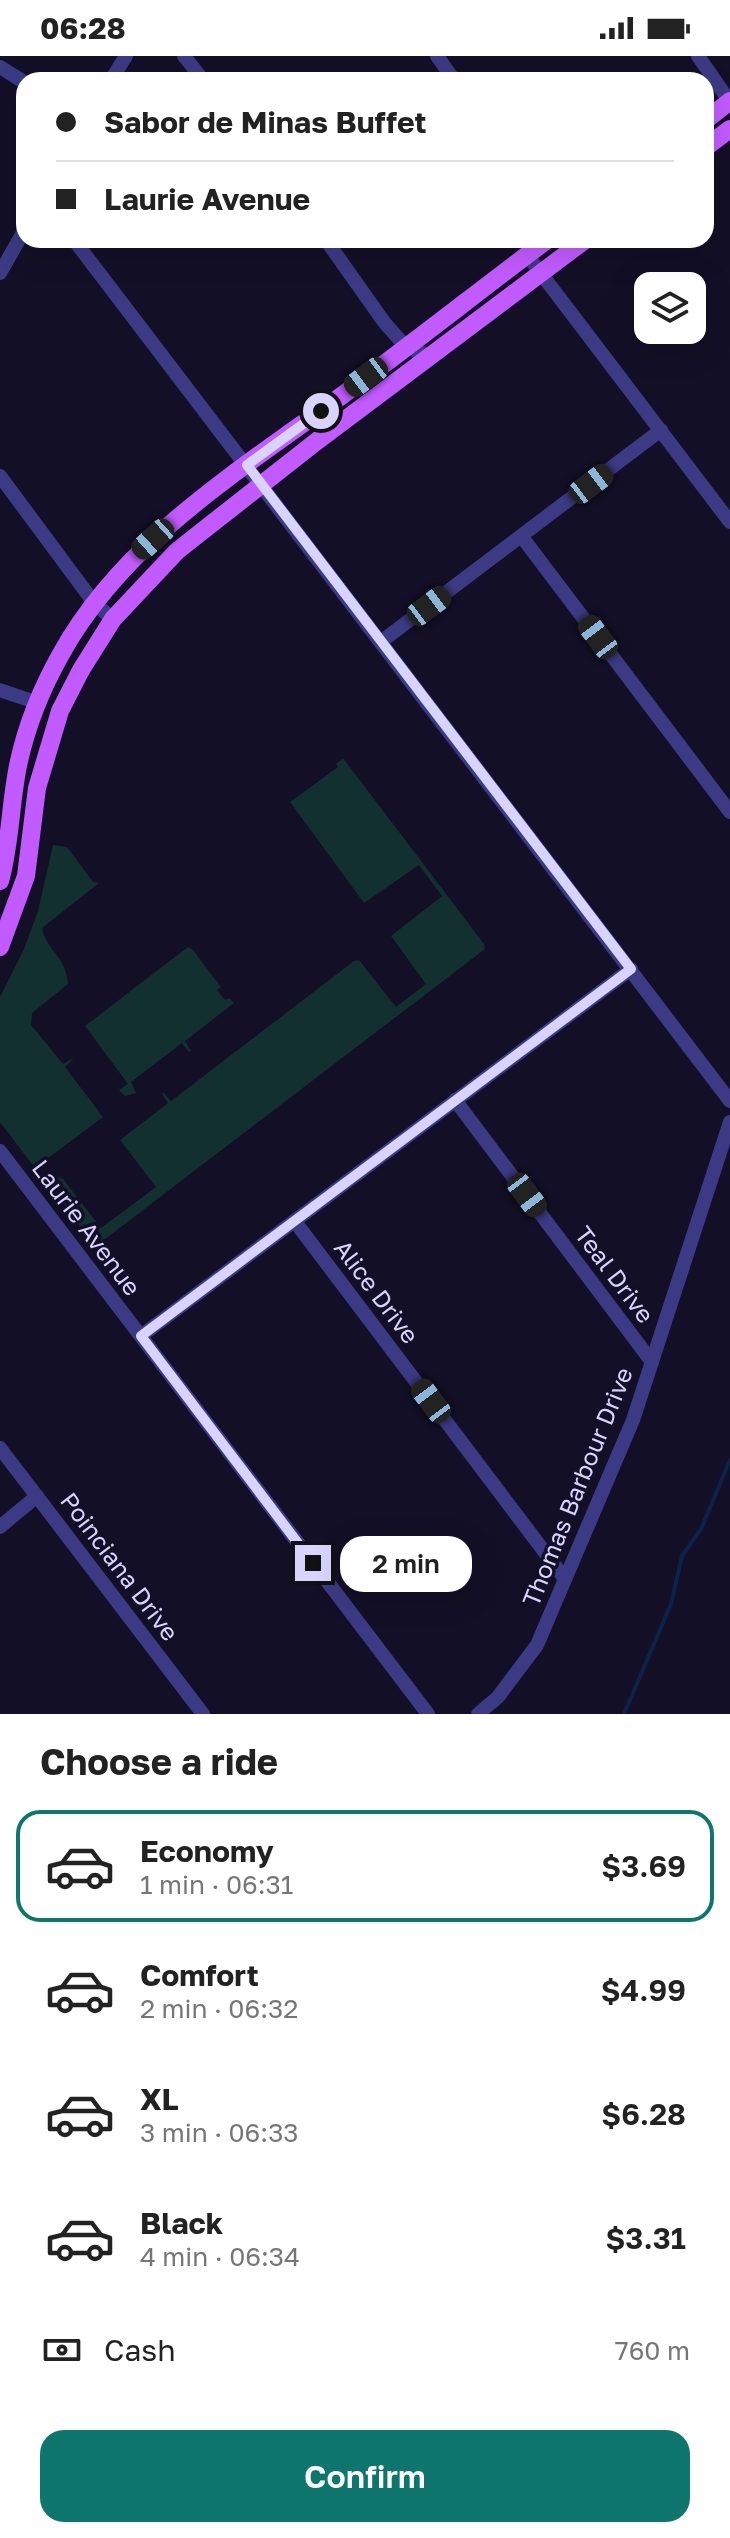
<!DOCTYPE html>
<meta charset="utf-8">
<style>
:root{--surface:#fff;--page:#f2f2f2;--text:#222;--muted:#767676;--line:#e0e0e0;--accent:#0f766e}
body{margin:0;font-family:"Golos Text",sans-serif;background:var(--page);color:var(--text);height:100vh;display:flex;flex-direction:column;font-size:30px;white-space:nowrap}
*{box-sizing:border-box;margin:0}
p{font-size:26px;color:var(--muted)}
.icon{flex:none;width:44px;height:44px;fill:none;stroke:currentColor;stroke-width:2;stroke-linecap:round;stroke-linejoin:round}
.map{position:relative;height:1658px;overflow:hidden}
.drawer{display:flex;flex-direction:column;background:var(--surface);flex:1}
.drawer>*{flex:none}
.hud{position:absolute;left:16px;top:16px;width:698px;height:176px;border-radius:24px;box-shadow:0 8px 32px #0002;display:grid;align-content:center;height:176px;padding:0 40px;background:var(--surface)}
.tools{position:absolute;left:634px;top:216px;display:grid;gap:16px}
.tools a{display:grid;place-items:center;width:72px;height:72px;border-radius:16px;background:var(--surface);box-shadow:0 8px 32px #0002;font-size:40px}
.end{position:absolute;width:36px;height:36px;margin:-18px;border:10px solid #d9d4ff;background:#111;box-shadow:0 0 0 4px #111}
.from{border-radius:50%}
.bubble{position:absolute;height:56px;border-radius:24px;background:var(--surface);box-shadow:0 8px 32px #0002;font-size:26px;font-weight:600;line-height:56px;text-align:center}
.car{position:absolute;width:24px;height:48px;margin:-24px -12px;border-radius:10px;box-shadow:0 0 6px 2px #0007;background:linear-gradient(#222 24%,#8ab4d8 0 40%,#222 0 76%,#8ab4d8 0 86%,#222 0)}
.hud b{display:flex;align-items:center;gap:28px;height:76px;font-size:30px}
.hud b+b{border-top:2px solid var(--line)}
.hud i{width:20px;height:20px;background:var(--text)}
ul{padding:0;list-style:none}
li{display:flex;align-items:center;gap:24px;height:112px;margin:0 16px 12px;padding:0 24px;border:4px solid transparent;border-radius:24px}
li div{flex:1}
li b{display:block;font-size:30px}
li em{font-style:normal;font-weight:600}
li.current{border-color:var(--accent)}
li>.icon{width:72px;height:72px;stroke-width:1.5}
h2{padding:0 40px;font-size:36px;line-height:96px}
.pay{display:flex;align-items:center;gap:20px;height:88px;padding:0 40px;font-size:30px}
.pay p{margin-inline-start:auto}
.primary-button{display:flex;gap:16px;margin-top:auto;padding:16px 40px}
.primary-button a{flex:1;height:92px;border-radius:24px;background:var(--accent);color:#fff;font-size:32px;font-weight:600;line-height:92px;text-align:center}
.status{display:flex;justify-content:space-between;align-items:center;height:56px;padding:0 40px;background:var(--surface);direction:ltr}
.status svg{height:22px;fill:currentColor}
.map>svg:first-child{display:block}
.green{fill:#12302f}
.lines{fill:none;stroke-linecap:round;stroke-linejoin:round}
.stream{stroke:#0c2248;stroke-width:4}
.minor{stroke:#3d3a85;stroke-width:14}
.major{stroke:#c25bff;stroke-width:18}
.route{stroke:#d9d4ff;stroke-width:10}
.labels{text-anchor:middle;stroke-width:7;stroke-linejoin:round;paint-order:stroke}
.street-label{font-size:24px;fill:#d9d4ff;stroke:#130f26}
</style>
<div class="status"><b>06:28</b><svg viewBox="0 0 49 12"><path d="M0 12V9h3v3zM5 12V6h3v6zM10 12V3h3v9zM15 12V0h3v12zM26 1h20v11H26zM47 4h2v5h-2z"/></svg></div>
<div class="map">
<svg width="730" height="1658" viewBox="0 0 730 1658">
<rect width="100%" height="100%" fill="#130f26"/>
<g class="green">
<polygon points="343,702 484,888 485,893 96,1190 46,1128 55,1120 63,1123 101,1172 156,1131 120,1084 168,1047 162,1038 164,1037 171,1045 354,905 359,904 396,951 426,928 391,880 442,840 419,809 364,847 290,746 338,711 336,708"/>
<path d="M53 789 67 791 93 826 99 827 42 872C46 894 66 900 68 928L32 957 31 969 63 1008 74 1002 65 1011 103 1061 35 1112 0 1066V941L24 893 38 855Z"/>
<polygon points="188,891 193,894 221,931 217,934 225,944 229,942 234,947 185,985 191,995 189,996 182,987 131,1026 136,1037 125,1040 119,1034 128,1028 85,970"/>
</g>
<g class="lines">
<polyline class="stream" points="624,1658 671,1548 682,1500 701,1473 730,1404"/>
<g class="minor">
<polyline points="184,0 203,24"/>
<polyline points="437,0 454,24"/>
<polyline points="698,0 730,46"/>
<polyline points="0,11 24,26"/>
<polyline points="111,24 126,0"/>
<polyline points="74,184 730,1045"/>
<polyline points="326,184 384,266 406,291 430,300"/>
<polyline points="527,199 730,466"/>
<polyline points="0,217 24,175"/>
<polyline points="0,420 95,548 113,563"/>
<polyline points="522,481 730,756"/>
<polyline points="382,585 661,374"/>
<polyline points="0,634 38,647"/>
<polyline points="455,1044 652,1306"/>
<polyline points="0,1095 428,1658"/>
<polyline points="296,1167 565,1523"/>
<polyline points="141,1280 631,913"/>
<polyline points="0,1392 203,1658"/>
<polyline points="0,1471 37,1440"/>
<polyline points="478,1658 498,1641 537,1589 633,1364 730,1066"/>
</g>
<g class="major">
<polyline points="706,64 730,45"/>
<polyline points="706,91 730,73"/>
<path d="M0 825C11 786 10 745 19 705 27 669 43 630 61 598 124 484 242 413 344 338 412 288 479 235 547 184"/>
<polyline points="0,891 26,820 37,732 60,655 81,614 113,563 177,495 317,385 585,184"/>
</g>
</g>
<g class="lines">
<polyline class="route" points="313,1507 141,1280 631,913 247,409 321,355"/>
</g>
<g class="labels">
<g class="street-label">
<text transform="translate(86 1172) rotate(53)" y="8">Laurie Avenue</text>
<text transform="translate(614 1219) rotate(53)" y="8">Teal Drive</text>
<text transform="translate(376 1236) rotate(53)" y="8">Alice Drive</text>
<text transform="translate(578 1431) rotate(-68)" y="8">Thomas Barbour Drive</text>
<text transform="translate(119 1511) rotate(53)" y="8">Poinciana Drive</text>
</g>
</g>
</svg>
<div class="tools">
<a><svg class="icon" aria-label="layers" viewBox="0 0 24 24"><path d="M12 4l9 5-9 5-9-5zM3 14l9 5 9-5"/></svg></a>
</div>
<i class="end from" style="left:321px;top:355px"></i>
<i class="end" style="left:313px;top:1507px"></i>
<div class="bubble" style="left:340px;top:1480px;width:132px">2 min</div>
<i class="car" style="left:366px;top:321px;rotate:233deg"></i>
<i class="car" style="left:591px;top:428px;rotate:53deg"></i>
<i class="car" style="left:153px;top:483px;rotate:228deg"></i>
<i class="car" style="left:429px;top:550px;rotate:53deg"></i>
<i class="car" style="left:598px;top:581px;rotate:323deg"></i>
<i class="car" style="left:527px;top:1139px;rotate:143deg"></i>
<i class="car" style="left:431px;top:1345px;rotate:323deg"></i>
<div class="hud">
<b><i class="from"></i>Sabor de Minas Buffet</b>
<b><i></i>Laurie Avenue</b>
</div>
</div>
<section class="drawer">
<h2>Choose a ride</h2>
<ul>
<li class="current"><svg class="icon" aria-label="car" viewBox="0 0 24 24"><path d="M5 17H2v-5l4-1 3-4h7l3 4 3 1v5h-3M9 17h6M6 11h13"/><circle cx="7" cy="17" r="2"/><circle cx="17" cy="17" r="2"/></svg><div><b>Economy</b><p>1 min · 06:31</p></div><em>$3.69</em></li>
<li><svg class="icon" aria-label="car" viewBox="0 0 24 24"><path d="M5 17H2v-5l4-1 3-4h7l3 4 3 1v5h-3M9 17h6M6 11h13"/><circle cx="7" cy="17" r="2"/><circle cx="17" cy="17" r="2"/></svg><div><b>Comfort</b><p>2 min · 06:32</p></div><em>$4.99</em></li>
<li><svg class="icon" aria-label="car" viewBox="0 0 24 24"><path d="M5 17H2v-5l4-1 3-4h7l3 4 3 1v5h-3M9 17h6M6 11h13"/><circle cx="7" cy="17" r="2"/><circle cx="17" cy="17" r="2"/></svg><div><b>XL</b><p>3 min · 06:33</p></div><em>$6.28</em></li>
<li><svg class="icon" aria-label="car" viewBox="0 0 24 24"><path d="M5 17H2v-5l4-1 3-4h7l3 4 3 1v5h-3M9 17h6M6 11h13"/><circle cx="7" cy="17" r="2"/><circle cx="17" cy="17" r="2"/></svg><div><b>Black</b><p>4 min · 06:34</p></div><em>$3.31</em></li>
</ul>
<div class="pay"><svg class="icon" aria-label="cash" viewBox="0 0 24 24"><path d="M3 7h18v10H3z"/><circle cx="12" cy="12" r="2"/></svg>Cash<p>760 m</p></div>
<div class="primary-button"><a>Confirm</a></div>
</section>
